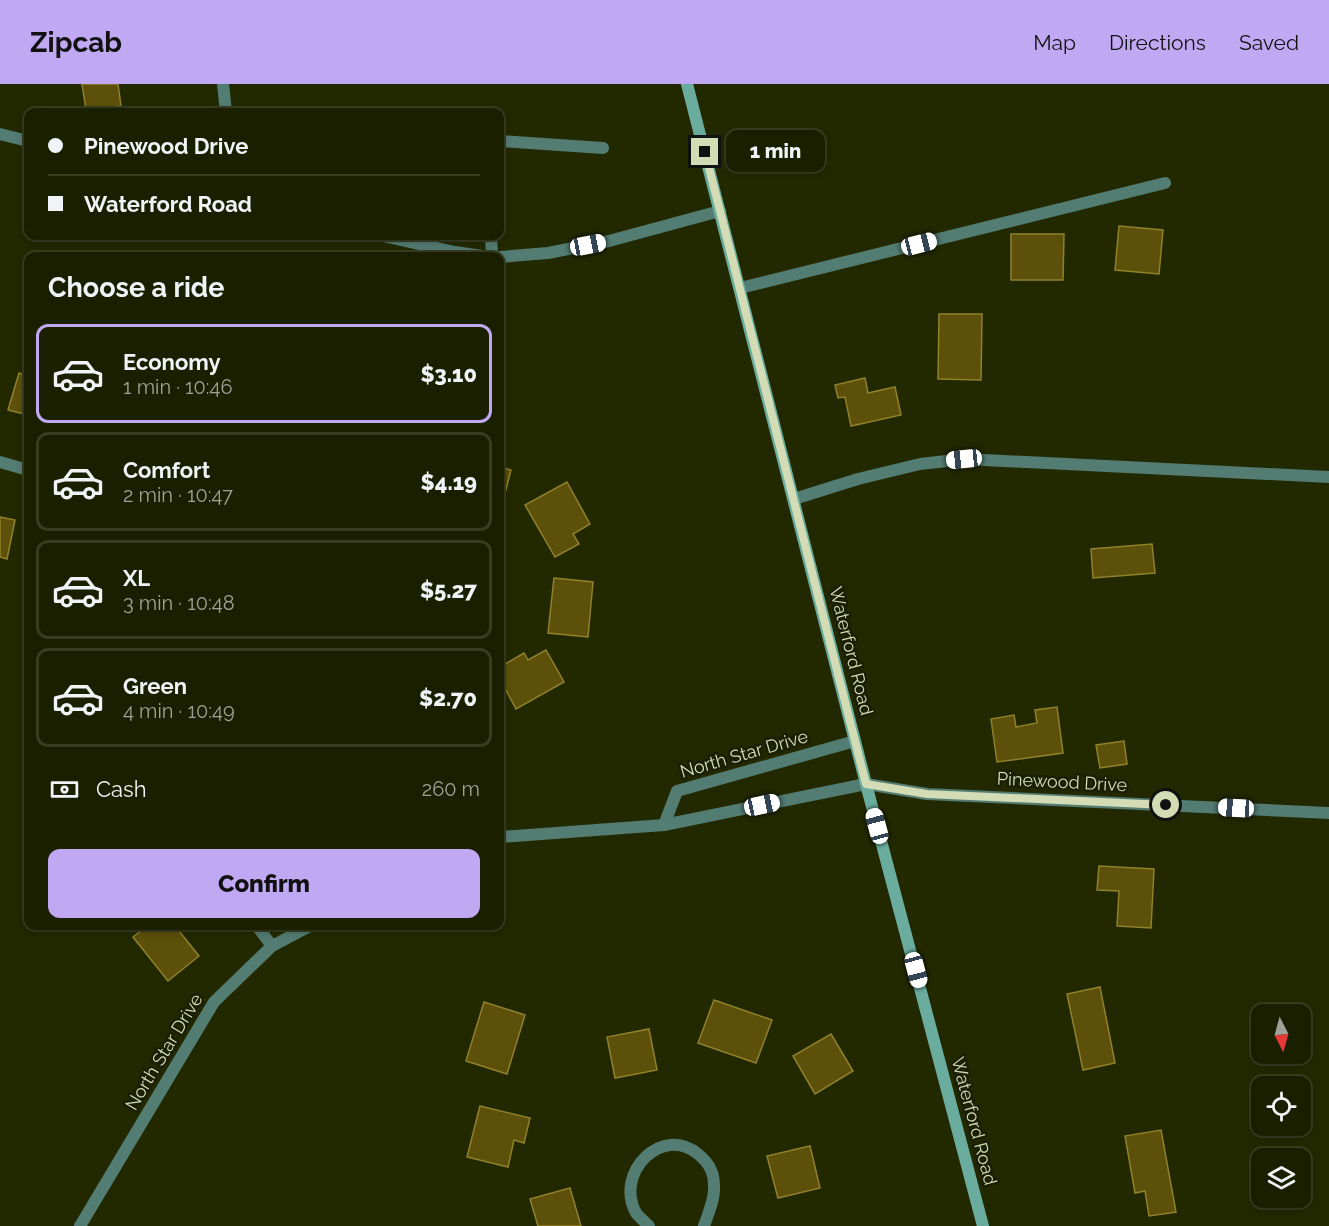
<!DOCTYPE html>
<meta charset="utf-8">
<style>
:root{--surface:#1a1f00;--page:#23270a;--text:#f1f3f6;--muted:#9fa299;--line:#383d22;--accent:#c1a8f3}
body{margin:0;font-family:Raleway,sans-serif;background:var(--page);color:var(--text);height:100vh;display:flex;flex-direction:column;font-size:22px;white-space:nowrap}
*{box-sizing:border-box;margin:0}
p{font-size:20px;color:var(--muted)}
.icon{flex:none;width:33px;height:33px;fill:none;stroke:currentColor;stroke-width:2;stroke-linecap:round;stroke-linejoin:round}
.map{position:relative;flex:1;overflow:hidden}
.sheet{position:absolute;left:24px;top:168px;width:480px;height:678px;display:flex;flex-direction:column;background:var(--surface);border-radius:12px;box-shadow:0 3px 9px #0003,0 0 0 2px var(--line)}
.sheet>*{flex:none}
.top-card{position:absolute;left:24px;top:24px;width:480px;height:132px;border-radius:12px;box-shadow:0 3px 9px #0003,0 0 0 2px var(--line);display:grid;align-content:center;height:132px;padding:0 24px;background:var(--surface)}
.needle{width:39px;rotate:174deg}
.fabs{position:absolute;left:1251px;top:920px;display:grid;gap:12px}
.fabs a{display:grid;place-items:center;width:60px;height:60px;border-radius:12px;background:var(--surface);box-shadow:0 3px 9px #0003,0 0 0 2px var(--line);font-size:30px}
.end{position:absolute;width:27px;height:27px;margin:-14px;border:8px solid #d3dcb5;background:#111;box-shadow:0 0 0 3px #111}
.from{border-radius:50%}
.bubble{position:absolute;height:42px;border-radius:12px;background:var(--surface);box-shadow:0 3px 9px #0003,0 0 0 2px var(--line);font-size:20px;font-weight:800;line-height:42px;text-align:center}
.car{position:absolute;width:18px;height:36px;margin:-18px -9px;border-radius:8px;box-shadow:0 0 4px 2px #0007;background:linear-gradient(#fff 24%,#345 0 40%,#fff 0 76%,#345 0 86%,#fff 0)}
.top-card b{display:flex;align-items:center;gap:21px;height:57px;font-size:22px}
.top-card b+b{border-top:2px solid var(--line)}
.top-card i{width:15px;height:15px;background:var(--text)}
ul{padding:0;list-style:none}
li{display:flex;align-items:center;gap:18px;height:99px;margin:0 12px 9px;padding:0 12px;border:3px solid var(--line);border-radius:12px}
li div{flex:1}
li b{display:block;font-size:22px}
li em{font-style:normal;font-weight:800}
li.selected{border-color:var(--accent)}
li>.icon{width:54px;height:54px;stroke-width:1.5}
h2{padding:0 24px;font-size:27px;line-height:72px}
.pay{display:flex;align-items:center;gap:15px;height:66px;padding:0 24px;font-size:22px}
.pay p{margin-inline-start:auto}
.action{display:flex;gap:12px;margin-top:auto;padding:12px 24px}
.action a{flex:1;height:69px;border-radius:12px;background:var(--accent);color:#111;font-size:24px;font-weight:800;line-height:69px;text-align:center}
header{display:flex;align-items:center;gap:36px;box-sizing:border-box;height:84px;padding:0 30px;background:var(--accent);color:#111}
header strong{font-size:28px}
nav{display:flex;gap:33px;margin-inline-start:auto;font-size:21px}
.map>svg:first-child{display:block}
.building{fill:#5c500a;stroke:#90812b;stroke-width:1.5}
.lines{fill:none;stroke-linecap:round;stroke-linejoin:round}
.service{stroke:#537c73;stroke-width:12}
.minor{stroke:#537c73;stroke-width:12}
.secondary{stroke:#6aad9f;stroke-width:12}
.route{stroke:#d3dcb5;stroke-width:8}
.labels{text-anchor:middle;stroke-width:5;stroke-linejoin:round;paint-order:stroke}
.street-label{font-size:18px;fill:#d3dcb5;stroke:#1a1f06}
</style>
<header>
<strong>Zipcab</strong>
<nav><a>Map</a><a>Directions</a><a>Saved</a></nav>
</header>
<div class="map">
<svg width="1329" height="1142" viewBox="0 0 1329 1142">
<rect width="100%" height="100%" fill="#222900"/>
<g class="building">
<polygon points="82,0 118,0 121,22 86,26"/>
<polygon points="1119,142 1163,146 1159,190 1115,186"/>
<polygon points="1011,150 1064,150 1063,196 1011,196"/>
<polygon points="939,230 982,230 981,296 938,295"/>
<polygon points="19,289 28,292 28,331 8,326"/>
<polygon points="865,294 868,309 895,303 901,331 851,342 845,313 838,314 835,301"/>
<polygon points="500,383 511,386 501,425 500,424"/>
<polygon points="567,398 590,440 573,450 579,460 555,473 525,421"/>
<polygon points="0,433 15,436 7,475 0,473"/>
<polygon points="1152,460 1155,489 1093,494 1091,465"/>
<polygon points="554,494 593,498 588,553 548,549"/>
<polygon points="546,566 564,598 516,625 500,595 500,583 524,569 528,576"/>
<polygon points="1057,623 1063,669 997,678 991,635 1014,631 1016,643 1037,639 1035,626"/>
<polygon points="1124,657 1127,680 1100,684 1096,661"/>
<polygon points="1099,782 1154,785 1151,844 1117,842 1119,807 1097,806"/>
<polygon points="147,842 175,842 199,872 168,897 133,853"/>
<polygon points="1100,903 1115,979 1083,986 1067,910"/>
<polygon points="714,916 772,936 756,979 698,959"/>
<polygon points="484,918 525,931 507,990 466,977"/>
<polygon points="649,945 657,986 615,994 607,953"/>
<polygon points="831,950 853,987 815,1010 793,972"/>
<polygon points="480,1022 530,1034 524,1059 514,1056 508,1083 467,1073"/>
<polygon points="1161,1046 1176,1128 1149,1132 1145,1107 1135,1109 1125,1052"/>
<polygon points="810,1062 820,1104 778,1114 767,1072"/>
<polygon points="570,1104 581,1142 538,1142 530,1115"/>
</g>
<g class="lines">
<g class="service">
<polyline points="223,0 226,28"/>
<polyline points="0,50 28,57"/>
<polyline points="500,57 603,64"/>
<polyline points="383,152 455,168 482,172"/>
<polyline points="491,152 492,172"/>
<polyline points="500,173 548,169 609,157 720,127"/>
<polyline points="740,204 1165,99"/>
<polyline points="794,415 858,395 920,380 964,375 1329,393"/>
</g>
<g class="minor">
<polyline points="0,378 28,386"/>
<polyline points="664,741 677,707 855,657"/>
<polyline points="500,753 664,741 866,700 927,710 1329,729"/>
<polyline points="257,842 272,862"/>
<polyline points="80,1142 214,918 272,862 310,842"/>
<path d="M649 1142C645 1138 639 1133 636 1129 614 1089 662 1040 698 1070 709 1079 714 1088 714 1102 715 1115 708 1130 704 1142"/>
</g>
<polyline class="secondary" points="687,0 866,700 983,1142"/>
</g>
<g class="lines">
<polyline class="route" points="705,68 866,700 927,710 1166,721"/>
</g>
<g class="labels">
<g class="street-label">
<text transform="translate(851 567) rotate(76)" y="6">Waterford Road</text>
<text transform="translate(744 670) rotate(-16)" y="6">North Star Drive</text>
<text transform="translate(1062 698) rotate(3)" y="6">Pinewood Drive</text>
<text transform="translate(164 968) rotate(-59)" y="6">North Star Drive</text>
<text transform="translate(974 1037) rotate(75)" y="6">Waterford Road</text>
</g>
</g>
</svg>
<div class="fabs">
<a><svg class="needle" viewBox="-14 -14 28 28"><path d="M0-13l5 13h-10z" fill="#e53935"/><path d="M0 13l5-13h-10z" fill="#9fa299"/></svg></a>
<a><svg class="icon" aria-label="locate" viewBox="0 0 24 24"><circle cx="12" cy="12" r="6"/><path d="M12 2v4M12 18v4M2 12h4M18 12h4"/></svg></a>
<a><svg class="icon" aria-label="layers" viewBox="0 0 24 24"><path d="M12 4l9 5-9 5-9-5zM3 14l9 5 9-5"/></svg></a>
</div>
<i class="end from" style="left:1166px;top:721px"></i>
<i class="end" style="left:705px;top:68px"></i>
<div class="bubble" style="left:726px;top:46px;width:99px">1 min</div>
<i class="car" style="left:919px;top:160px;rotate:76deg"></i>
<i class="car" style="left:588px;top:161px;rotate:79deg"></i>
<i class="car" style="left:964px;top:375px;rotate:264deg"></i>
<i class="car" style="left:762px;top:721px;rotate:78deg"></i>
<i class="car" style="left:1236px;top:724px;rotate:273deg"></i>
<i class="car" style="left:877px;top:742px;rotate:345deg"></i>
<i class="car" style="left:916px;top:886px;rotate:165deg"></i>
<div class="top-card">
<b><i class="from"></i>Pinewood Drive</b>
<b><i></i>Waterford Road</b>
</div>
<section class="sheet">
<h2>Choose a ride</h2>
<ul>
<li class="selected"><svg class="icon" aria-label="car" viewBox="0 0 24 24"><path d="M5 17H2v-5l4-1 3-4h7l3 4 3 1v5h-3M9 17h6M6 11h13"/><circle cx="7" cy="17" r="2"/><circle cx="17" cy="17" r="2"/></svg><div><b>Economy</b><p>1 min · 10:46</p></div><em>$3.10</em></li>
<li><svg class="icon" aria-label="car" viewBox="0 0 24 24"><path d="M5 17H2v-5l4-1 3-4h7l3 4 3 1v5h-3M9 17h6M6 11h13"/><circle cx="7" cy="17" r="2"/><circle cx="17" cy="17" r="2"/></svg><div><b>Comfort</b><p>2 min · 10:47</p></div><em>$4.19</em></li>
<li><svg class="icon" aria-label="car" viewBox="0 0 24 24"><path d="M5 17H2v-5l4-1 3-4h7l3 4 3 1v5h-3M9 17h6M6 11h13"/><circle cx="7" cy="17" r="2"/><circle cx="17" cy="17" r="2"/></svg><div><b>XL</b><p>3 min · 10:48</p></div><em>$5.27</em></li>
<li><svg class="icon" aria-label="car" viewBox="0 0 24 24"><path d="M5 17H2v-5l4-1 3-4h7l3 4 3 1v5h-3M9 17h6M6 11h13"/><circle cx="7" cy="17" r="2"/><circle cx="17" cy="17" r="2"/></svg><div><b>Green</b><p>4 min · 10:49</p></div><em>$2.70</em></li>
</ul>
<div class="pay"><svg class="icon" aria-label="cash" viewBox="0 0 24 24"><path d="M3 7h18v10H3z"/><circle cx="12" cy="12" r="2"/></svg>Cash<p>260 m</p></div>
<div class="action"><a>Confirm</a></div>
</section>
</div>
